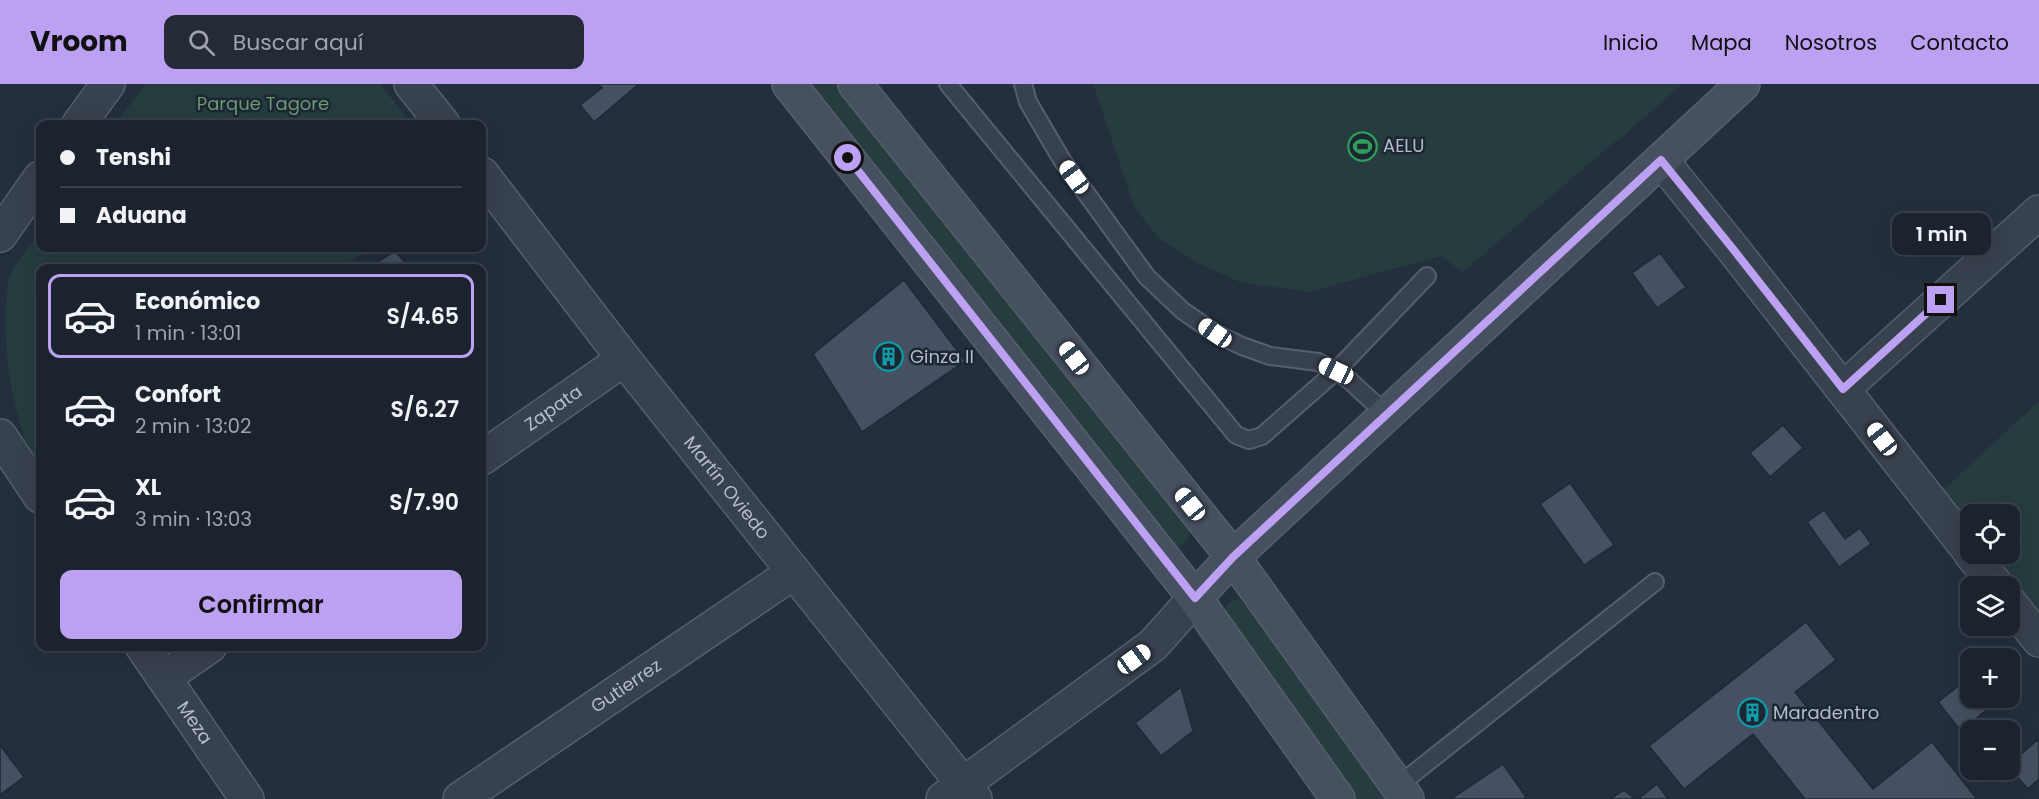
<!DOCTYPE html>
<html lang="es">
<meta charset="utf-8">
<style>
:root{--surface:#1b232e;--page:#242b36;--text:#f1f3f6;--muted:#a0a4aa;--line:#39404a;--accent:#bca0f2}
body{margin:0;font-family:Poppins,sans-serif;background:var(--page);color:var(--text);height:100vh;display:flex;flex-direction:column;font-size:22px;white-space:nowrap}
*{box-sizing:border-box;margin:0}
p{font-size:20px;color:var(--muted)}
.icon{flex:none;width:33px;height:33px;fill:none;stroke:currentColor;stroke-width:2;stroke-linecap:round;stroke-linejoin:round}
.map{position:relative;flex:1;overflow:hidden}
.drawer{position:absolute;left:36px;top:180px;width:450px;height:387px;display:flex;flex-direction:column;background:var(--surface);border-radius:12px;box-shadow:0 6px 24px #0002,0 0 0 2px var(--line)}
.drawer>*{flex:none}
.guide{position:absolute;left:36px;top:36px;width:450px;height:132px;border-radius:12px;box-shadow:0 6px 24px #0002,0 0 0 2px var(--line);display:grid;align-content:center;height:132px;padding:0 24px;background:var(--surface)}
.fabs{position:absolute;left:1960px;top:420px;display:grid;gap:12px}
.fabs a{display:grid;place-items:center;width:60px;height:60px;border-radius:12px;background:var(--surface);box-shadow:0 6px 24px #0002,0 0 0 2px var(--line);font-size:30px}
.end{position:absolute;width:27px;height:27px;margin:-14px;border:8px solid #bca0f2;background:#111;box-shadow:0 0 0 3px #111}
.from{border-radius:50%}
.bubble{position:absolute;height:42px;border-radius:12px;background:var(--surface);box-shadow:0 6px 24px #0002,0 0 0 2px var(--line);font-size:20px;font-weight:600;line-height:42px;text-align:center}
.car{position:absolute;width:18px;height:36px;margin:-18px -9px;border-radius:8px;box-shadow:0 0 4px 2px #0007;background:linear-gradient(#fff 24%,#345 0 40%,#fff 0 76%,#345 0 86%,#fff 0)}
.guide b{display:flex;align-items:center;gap:21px;height:57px;font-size:22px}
.guide b+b{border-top:2px solid var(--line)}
.guide i{width:15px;height:15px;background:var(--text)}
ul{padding:10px 0 0;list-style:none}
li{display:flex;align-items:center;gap:18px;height:84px;margin:0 12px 9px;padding:0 12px;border:3px solid transparent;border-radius:12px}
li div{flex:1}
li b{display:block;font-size:22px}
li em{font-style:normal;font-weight:600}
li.selected{border-color:var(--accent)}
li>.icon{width:54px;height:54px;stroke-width:1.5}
.cta{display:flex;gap:12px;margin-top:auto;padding:12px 24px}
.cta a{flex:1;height:69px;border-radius:12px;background:var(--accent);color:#111;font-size:24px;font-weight:600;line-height:69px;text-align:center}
header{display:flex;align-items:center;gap:36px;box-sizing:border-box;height:84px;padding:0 30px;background:var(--accent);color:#111}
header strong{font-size:28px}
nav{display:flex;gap:33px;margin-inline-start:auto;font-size:21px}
.search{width:420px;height:54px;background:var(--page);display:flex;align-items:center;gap:15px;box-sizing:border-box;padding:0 21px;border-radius:12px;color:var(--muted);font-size:22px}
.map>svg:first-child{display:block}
.green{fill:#263c3f}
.building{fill:#455162;stroke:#1f2835;stroke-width:1.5}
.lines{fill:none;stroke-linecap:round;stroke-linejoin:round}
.lane-casing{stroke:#565f6c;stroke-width:20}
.street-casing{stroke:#565f6c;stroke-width:36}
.secondary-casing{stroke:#565f6c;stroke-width:36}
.lane{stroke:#38414e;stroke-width:16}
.street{stroke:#38414e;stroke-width:33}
.secondary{stroke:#465061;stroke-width:33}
.route{stroke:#bca0f2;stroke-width:8}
.labels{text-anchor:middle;stroke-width:5;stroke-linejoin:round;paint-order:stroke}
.park-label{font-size:18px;fill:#6b9a76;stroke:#1d2633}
.poi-label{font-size:18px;fill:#b4bcc9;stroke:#1d2633;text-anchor:start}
.street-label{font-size:18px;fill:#b4bcc9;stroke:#1d2633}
</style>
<header>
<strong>Vroom</strong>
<div class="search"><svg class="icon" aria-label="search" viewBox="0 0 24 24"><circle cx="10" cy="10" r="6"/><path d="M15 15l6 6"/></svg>Buscar aquí</div>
<nav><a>Inicio</a><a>Mapa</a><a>Nosotros</a><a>Contacto</a></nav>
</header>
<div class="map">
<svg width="2039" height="715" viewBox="0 0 2039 715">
<rect width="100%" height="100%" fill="#242f3e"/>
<g class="green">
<polygon points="145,0 380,0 412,40 116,40"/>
<polygon points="805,0 841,0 1190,441 1189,454 1178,463 1167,457"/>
<polygon points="1093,0 1682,0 1619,56 1612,60 1463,188 1441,172 1308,208 1240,198 1198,179 1159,154 1135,124"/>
<path d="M40 147V164H372L341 184H40V384C9 337 0 247 9 193 16 177 30 162 40 147Z"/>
<polygon points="2039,317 2039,527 1993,470 2010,470 2010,430 1971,430 1971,441 1943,406"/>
<polygon points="1238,514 1276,559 1390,715 1355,715 1224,528 1227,520"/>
</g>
<g class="building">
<polygon points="598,0 639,0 594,38 580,21 602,4"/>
<polygon points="395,167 410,184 368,184"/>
<polygon points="1660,169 1686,203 1657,224 1632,189"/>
<polygon points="904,196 965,277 862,348 813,270"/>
<polygon points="1783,341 1803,364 1770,393 1750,369"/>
<polygon points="1570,399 1614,461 1584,481 1540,420"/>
<polygon points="1824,426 1845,455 1860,444 1871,460 1839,483 1807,438"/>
<polygon points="1806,538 1836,576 1795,608 1873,705 1932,658 1977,715 1805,715 1753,650 1684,705 1649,662"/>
<polygon points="1971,592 1971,614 1992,614 1996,618 1961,647 1938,618"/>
<polygon points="1181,603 1193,647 1161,672 1135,639"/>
<polygon points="2037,656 2039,659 2039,695 2028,705 2010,685 2010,680"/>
<polygon points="0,661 24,693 0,711"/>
<polygon points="1503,680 1526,713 1523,715 1451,715"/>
<polygon points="1657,700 1668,715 1638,715"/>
<polygon points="1624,706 1635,715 1610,715"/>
</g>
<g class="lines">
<defs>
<g id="lane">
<polyline points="948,0 1236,351 1249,356 1262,352 1336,287 1427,192"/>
<polyline points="1023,0 1028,18 1062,76 1147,193 1183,227 1215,249 1242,262 1270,272 1318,278 1336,287 1349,296 1387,331"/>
<polyline points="1399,701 1655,498"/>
</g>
<g id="street">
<polyline points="411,0 443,40"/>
<polyline points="79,40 108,0"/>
<polyline points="1661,76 1733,165 1971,469"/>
<path id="s1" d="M482 90 624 275 975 715"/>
<polyline points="0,151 40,94"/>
<polyline points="1843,305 2039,128"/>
<polyline points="0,352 40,412"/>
<path id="s2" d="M482 374 624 275"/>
<polyline points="1971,470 1997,502"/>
<polyline points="2010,519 2039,556"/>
<path id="s3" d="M142 562 247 715"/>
<polyline points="164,594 210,562"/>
<path id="s4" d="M460 715 794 488"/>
<polyline points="943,715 1153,561 1195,514"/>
</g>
<g id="secondary">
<polyline points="789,0 1195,514 1338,715"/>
<polyline points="855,0 1233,473 1407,715"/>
<polyline points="1195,514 1233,473 1743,0"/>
</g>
</defs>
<use href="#lane" class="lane-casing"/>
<use href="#street" class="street-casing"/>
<use href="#secondary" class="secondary-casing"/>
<use href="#lane" class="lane"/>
<use href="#street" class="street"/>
<use href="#secondary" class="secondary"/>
</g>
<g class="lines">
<polyline class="route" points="848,74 1195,514 1233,473 1661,76 1733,165 1843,305 1941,216"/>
</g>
<defs>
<symbol id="stadium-ring" viewBox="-11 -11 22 22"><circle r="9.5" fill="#1d2633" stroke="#2e9e5b" stroke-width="1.5"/><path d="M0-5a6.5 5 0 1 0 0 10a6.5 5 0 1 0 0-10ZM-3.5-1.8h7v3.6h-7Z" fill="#2e9e5b"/></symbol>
<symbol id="building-ring" viewBox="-11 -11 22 22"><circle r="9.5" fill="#1d2633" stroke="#0f9aa8" stroke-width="1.5"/><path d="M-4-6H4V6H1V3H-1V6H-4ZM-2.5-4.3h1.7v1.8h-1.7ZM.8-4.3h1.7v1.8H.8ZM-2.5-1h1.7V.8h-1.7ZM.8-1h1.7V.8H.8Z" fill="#0f9aa8"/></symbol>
</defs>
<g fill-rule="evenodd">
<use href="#stadium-ring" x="1346" y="46" width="33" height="33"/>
<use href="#building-ring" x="872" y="256" width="33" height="33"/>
<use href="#building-ring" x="1736" y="612" width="33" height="33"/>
</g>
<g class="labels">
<g class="park-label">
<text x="263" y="26">Parque Tagore</text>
</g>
<g class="poi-label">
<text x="1383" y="68">AELU</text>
<text x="910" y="279">Ginza II</text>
<text x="1773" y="635">Maradentro</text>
</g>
<g class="street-label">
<text dy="6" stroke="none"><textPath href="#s2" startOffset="87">Zapata</textPath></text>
<text dy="6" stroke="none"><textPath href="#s1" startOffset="398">Martín Oviedo</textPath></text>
<text dy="6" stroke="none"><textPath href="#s4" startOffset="201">Gutierrez</textPath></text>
<text dy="6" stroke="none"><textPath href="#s3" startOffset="93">Meza</textPath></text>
</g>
</g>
</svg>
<div class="fabs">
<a><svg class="icon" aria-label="locate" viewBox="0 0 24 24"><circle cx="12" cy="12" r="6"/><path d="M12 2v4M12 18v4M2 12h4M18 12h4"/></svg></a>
<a><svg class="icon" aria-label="layers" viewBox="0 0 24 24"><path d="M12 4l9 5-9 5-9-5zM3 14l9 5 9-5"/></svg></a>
<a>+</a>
<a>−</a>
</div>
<i class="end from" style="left:848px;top:74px"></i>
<i class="end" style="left:1941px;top:216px"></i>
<div class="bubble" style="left:1892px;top:129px;width:99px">1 min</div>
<i class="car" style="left:1074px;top:93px;rotate:324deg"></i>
<i class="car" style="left:1215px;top:249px;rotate:305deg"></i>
<i class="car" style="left:1074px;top:274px;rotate:322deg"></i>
<i class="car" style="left:1336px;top:287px;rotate:295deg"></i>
<i class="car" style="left:1882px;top:355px;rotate:322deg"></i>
<i class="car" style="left:1190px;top:420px;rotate:321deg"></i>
<i class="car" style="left:1134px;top:575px;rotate:54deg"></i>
<div class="guide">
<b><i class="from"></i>Tenshi</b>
<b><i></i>Aduana</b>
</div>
<section class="drawer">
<ul>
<li class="selected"><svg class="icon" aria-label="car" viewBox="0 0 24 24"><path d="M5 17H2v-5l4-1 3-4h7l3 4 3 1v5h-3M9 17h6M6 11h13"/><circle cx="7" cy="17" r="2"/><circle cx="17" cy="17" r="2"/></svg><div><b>Económico</b><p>1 min · 13:01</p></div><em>S/4.65</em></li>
<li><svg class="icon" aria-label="car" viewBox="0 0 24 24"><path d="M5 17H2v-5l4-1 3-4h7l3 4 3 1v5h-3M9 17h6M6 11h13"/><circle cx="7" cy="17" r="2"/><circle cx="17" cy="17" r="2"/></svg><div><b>Confort</b><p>2 min · 13:02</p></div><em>S/6.27</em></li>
<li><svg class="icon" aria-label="car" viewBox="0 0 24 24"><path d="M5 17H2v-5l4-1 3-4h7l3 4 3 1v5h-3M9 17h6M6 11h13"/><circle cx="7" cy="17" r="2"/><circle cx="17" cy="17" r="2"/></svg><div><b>XL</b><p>3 min · 13:03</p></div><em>S/7.90</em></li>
</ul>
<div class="cta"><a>Confirmar</a></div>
</section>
</div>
